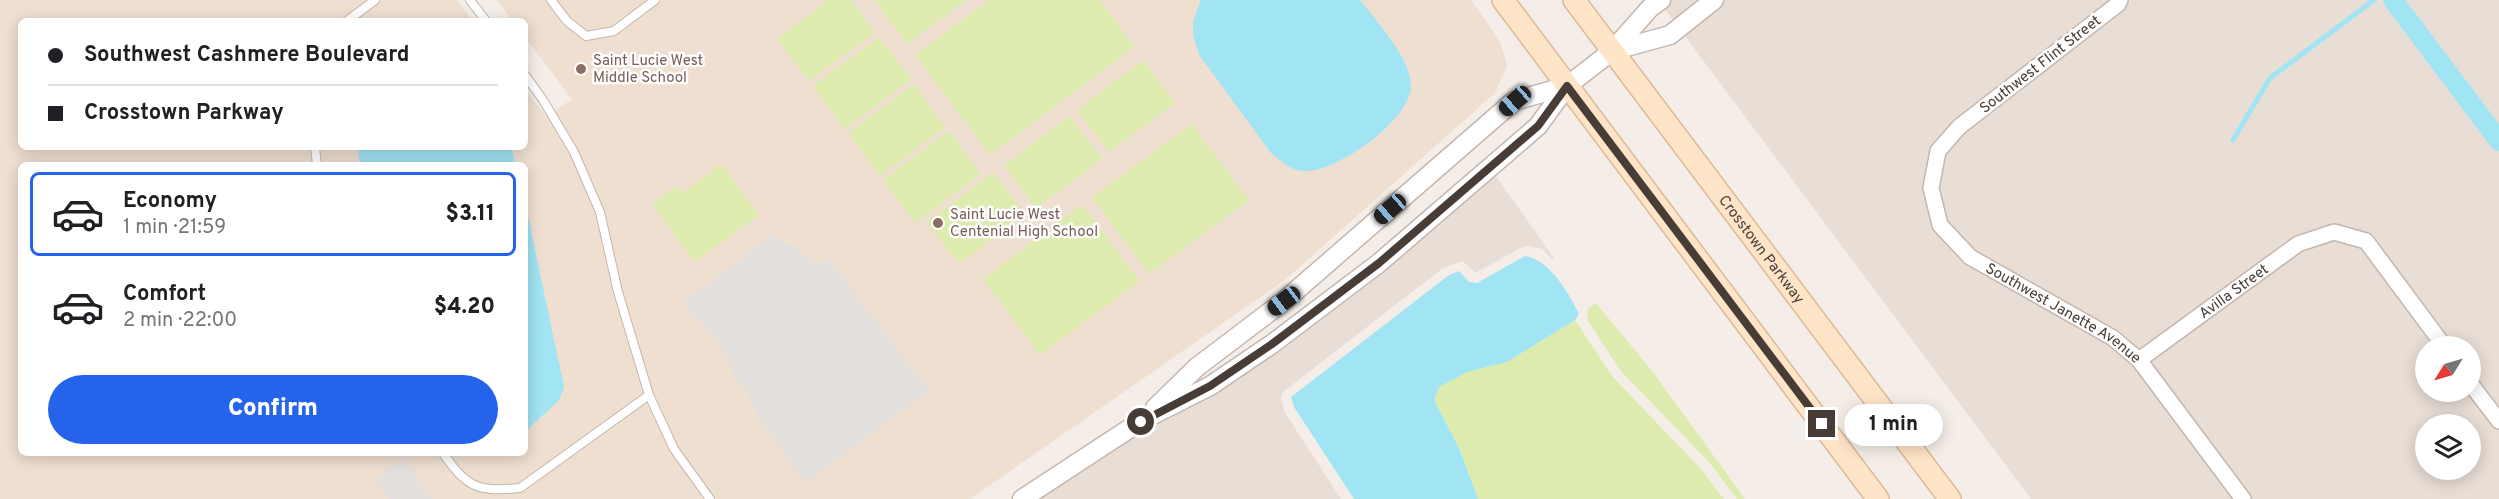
<!DOCTYPE html>
<meta charset="utf-8">
<style>
:root{--surface:#fff;--page:#f2f2f2;--text:#202124;--muted:#757577;--line:#e0e0e0;--accent:#2563eb}
body{margin:0;font-family:Overpass,sans-serif;background:var(--page);color:var(--text);height:100vh;display:flex;flex-direction:column;font-size:22px;white-space:nowrap}
*{box-sizing:border-box;margin:0}
p{font-size:20px;color:var(--muted)}
.icon{flex:none;width:33px;height:33px;fill:none;stroke:currentColor;stroke-width:2;stroke-linecap:round;stroke-linejoin:round}
.map{position:relative;flex:1;overflow:hidden}
.side{position:absolute;left:18px;top:162px;width:510px;height:294px;display:flex;flex-direction:column;background:var(--surface);border-radius:9px;box-shadow:0 3px 15px #0003}
.side>*{flex:none}
.top-card{position:absolute;left:18px;top:18px;width:510px;height:132px;border-radius:9px;box-shadow:0 3px 15px #0003;display:grid;align-content:center;height:132px;padding:0 30px;background:var(--surface)}
.needle{width:39px;rotate:233deg}
.buttons{position:absolute;left:2415px;top:336px;display:grid;gap:12px}
.buttons a{display:grid;place-items:center;width:66px;height:66px;border-radius:50%;background:var(--surface);box-shadow:0 3px 15px #0003;font-size:30px}
.end{position:absolute;width:27px;height:27px;margin:-14px;border:8px solid #483d36;background:#fff;box-shadow:0 0 0 3px #fff}
.from{border-radius:50%}
.bubble{position:absolute;height:42px;border-radius:21px;background:var(--surface);box-shadow:0 3px 15px #0003;font-size:20px;font-weight:800;line-height:42px;text-align:center}
.car{position:absolute;width:18px;height:36px;margin:-18px -9px;border-radius:8px;box-shadow:0 0 4px 2px #0007;background:linear-gradient(#222 24%,#8ab4d8 0 40%,#222 0 76%,#8ab4d8 0 86%,#222 0)}
.top-card b{display:flex;align-items:center;gap:21px;height:57px;font-size:22px}
.top-card b+b{border-top:2px solid var(--line)}
.top-card i{width:15px;height:15px;background:var(--text)}
ul{padding:10px 0 0;list-style:none}
li{display:flex;align-items:center;gap:18px;height:84px;margin:0 12px 9px;padding:0 18px;border:3px solid transparent;border-radius:9px}
li div{flex:1}
li b{display:block;font-size:22px}
li em{font-style:normal;font-weight:800}
li.active{border-color:var(--accent)}
li>.icon{width:54px;height:54px;stroke-width:1.5}
.primary-button{display:flex;gap:12px;margin-top:auto;padding:12px 30px}
.primary-button a{flex:1;height:69px;border-radius:36px;background:var(--accent);color:#fff;font-size:24px;font-weight:800;line-height:69px;text-align:center}
.map>svg:first-child{display:block}
.residential{fill:#e9ded5;fill-rule:evenodd}
.education{fill:#eedfd1;fill-rule:evenodd}
.green{fill:#ddebaf}
.parking{fill:#e3dfdd}
.water{fill:#a1e4f4}
.lines{fill:none;stroke-linecap:round;stroke-linejoin:round}
.stream{stroke:#a1e4f4;stroke-width:5}
.canal{stroke:#a1e4f4;stroke-width:20}
.service-casing{stroke:#c4b6ad;stroke-width:10}
.minor-casing{stroke:#c4b6ad;stroke-width:18}
.tertiary-casing{stroke:#c4b6ad;stroke-width:21}
.secondary-casing{stroke:#dab997;stroke-width:24}
.service{stroke:#fff;stroke-width:8}
.minor{stroke:#fff;stroke-width:15}
.tertiary{stroke:#fff;stroke-width:18}
.secondary{stroke:#ffe5c7;stroke-width:21}
.route{stroke:#483d36;stroke-width:8}
.education-dot{fill:#8d6e63;stroke:#fff;stroke-width:2}
.labels{text-anchor:middle;stroke-width:5;stroke-linejoin:round;paint-order:stroke}
.education-label{font-size:15px;fill:#785e54;stroke:#fff;text-anchor:start}
.street-label{font-size:15px;fill:#483d36;stroke:#fff}
</style>
<div class="map">
<svg width="2499" height="499" viewBox="0 0 2499 499">
<rect width="100%" height="100%" fill="#f5eee8"/>
<g class="residential">
<path d="M1658 0H2499V499H2031ZM2426 346H2470V392H2426ZM2426 424H2470V470H2426Z"/>
<polygon points="1495,175 1554,258 1552,259 1542,249 1527,246 1520,248 1476,273 1462,261 1443,268 1283,392 1281,398 1284,411 1341,499 1039,499 1147,429 1215,394 1277,352 1385,270"/>
</g>
<path class="education" d="M0 0H457L473 21H21V147H525V89L547 117 572 99 525 37V21H513L497 0H1471L1500 41 1507 66 1495 93 1285 280 970 499H0ZM21 165H525V453H21Z"/>
<g class="green">
<polygon points="829,0 851,0 875,32 809,81 777,39"/>
<polygon points="875,0 966,0 907,44"/>
<polygon points="990,0 1100,0 1134,47 990,155 915,55"/>
<polygon points="879,37 911,79 845,129 813,86"/>
<polygon points="1143,60 1175,103 1109,152 1077,110"/>
<polygon points="914,84 945,127 880,176 848,133"/>
<polygon points="1070,116 1102,159 1036,208 1004,165"/>
<polygon points="1192,124 1249,200 1149,274 1092,197"/>
<polygon points="949,131 981,174 915,223 883,180"/>
<polygon points="721,164 759,215 695,262 652,204 676,186 682,193"/>
<polygon points="993,172 1025,215 959,264 927,222"/>
<polygon points="1082,205 1140,281 1040,355 983,279"/>
<polygon points="1596,303 1652,371 1745,499 1737,499 1709,462 1620,370 1587,319 1588,309"/>
<polygon points="1575,320 1612,376 1700,468 1724,499 1478,499 1459,448 1434,400 1439,387 1467,372 1507,362"/>
</g>
<g class="parking">
<polygon points="774,234 780,243 789,244 808,257 816,267 828,259 929,390 805,483 760,421 748,393 734,375 723,348 683,302"/>
<polygon points="403,459 432,499 389,499 375,480"/>
</g>
<g class="water">
<path d="M1201 0H1360C1376 21 1411 58 1411 86 1411 120 1334 175 1302 171 1290 170 1280 160 1271 153L1200 56C1190 31 1191 24 1201 0Z"/>
<polygon points="358,147 511,147 516,165 360,165"/>
<polygon points="525,202 564,387 559,400 525,432"/>
<path d="M1525 256C1549 259 1569 293 1579 314L1575 320 1507 362 1467 372 1439 387 1434 400 1459 448 1478 499H1354L1294 407 1291 397 1449 275 1459 271 1469 282 1477 283Z"/>
</g>
<g class="lines">
<polyline class="stream" points="2233,140 2270,78 2374,0"/>
<polyline class="canal" points="2393,0 2499,141"/>
<defs>
<g id="service">
<polyline points="470,0 486,21"/>
<polyline points="551,0 567,21 586,36 614,31 655,0"/>
<polyline points="347,21 375,0"/>
<polyline points="525,75 543,100 574,152 600,212 618,292 649,395 674,449 710,499"/>
<polyline points="315,147 317,165"/>
<path d="M443 453C467 488 478 492 520 488L649 395"/>
</g>
<g id="minor">
<path id="s1" d="M2120 0 2118 4 1959 127 1938 151 1931 188 1940 225 1970 257 2113 338 2139 360 2243 499"/>
<path id="s2" d="M2139 360 2298 244 2334 232 2366 241 2444 346"/>
<polyline points="2470,383 2499,421"/>
</g>
<g id="tertiary">
<polyline points="1612,51 1670,35 1714,0"/>
<polyline points="1155,408 1197,367 1284,301 1514,101 1567,86"/>
<polyline points="1022,499 1141,421 1210,386 1272,344 1379,263 1538,126 1567,86 1612,51 1650,8 1661,0"/>
</g>
<g id="secondary">
<polyline points="1503,0 1878,499"/>
<path id="s3" d="M1574 0 1950 499"/>
</g>
</defs>
<use href="#service" class="service-casing"/>
<use href="#minor" class="minor-casing"/>
<use href="#tertiary" class="tertiary-casing"/>
<use href="#secondary" class="secondary-casing"/>
<use href="#service" class="service"/>
<use href="#minor" class="minor"/>
<use href="#tertiary" class="tertiary"/>
<use href="#secondary" class="secondary"/>
</g>
<g class="lines">
<polyline class="route" points="1141,422 1210,386 1272,344 1379,263 1538,126 1567,86 1822,424"/>
</g>
<g class="education-dot">
<circle cx="581" cy="69" r="6"/>
<circle cx="938" cy="223" r="6"/>
</g>
<g class="labels">
<g class="education-label">
<text x="593" y="65">Saint Lucie West<tspan x="593" dy="17">Middle School</tspan></text>
<text x="950" y="219">Saint Lucie West<tspan x="950" dy="17">Centenial High School</tspan></text>
</g>
<g class="street-label">
<text transform="translate(2040 64) rotate(-38)" y="5">Southwest Flint Street</text>
<text dy="5" stroke="none"><textPath href="#s3" startOffset="312">Crosstown Parkway</textPath></text>
<text dy="5" stroke="none"><textPath href="#s2" startOffset="117">Avilla Street</textPath></text>
<text dy="5" stroke="none"><textPath href="#s1" startOffset="466">Southwest Janette Avenue</textPath></text>
</g>
</g>
</svg>
<div class="buttons">
<a><svg class="needle" viewBox="-14 -14 28 28"><path d="M0-13l5 13h-10z" fill="#e53935"/><path d="M0 13l5-13h-10z" fill="#757577"/></svg></a>
<a><svg class="icon" aria-label="layers" viewBox="0 0 24 24"><path d="M12 4l9 5-9 5-9-5zM3 14l9 5 9-5"/></svg></a>
</div>
<i class="end from" style="left:1141px;top:422px"></i>
<i class="end" style="left:1822px;top:424px"></i>
<div class="bubble" style="left:1844px;top:404px;width:99px">1 min</div>
<i class="car" style="left:1515px;top:101px;rotate:229deg"></i>
<i class="car" style="left:1390px;top:209px;rotate:229deg"></i>
<i class="car" style="left:1284px;top:301px;rotate:233deg"></i>
<div class="top-card">
<b><i class="from"></i>Southwest Cashmere Boulevard</b>
<b><i></i>Crosstown Parkway</b>
</div>
<section class="side">
<ul>
<li class="active"><svg class="icon" aria-label="car" viewBox="0 0 24 24"><path d="M5 17H2v-5l4-1 3-4h7l3 4 3 1v5h-3M9 17h6M6 11h13"/><circle cx="7" cy="17" r="2"/><circle cx="17" cy="17" r="2"/></svg><div><b>Economy</b><p>1 min · 21:59</p></div><em>$3.11</em></li>
<li><svg class="icon" aria-label="car" viewBox="0 0 24 24"><path d="M5 17H2v-5l4-1 3-4h7l3 4 3 1v5h-3M9 17h6M6 11h13"/><circle cx="7" cy="17" r="2"/><circle cx="17" cy="17" r="2"/></svg><div><b>Comfort</b><p>2 min · 22:00</p></div><em>$4.20</em></li>
</ul>
<div class="primary-button"><a>Confirm</a></div>
</section>
</div>
